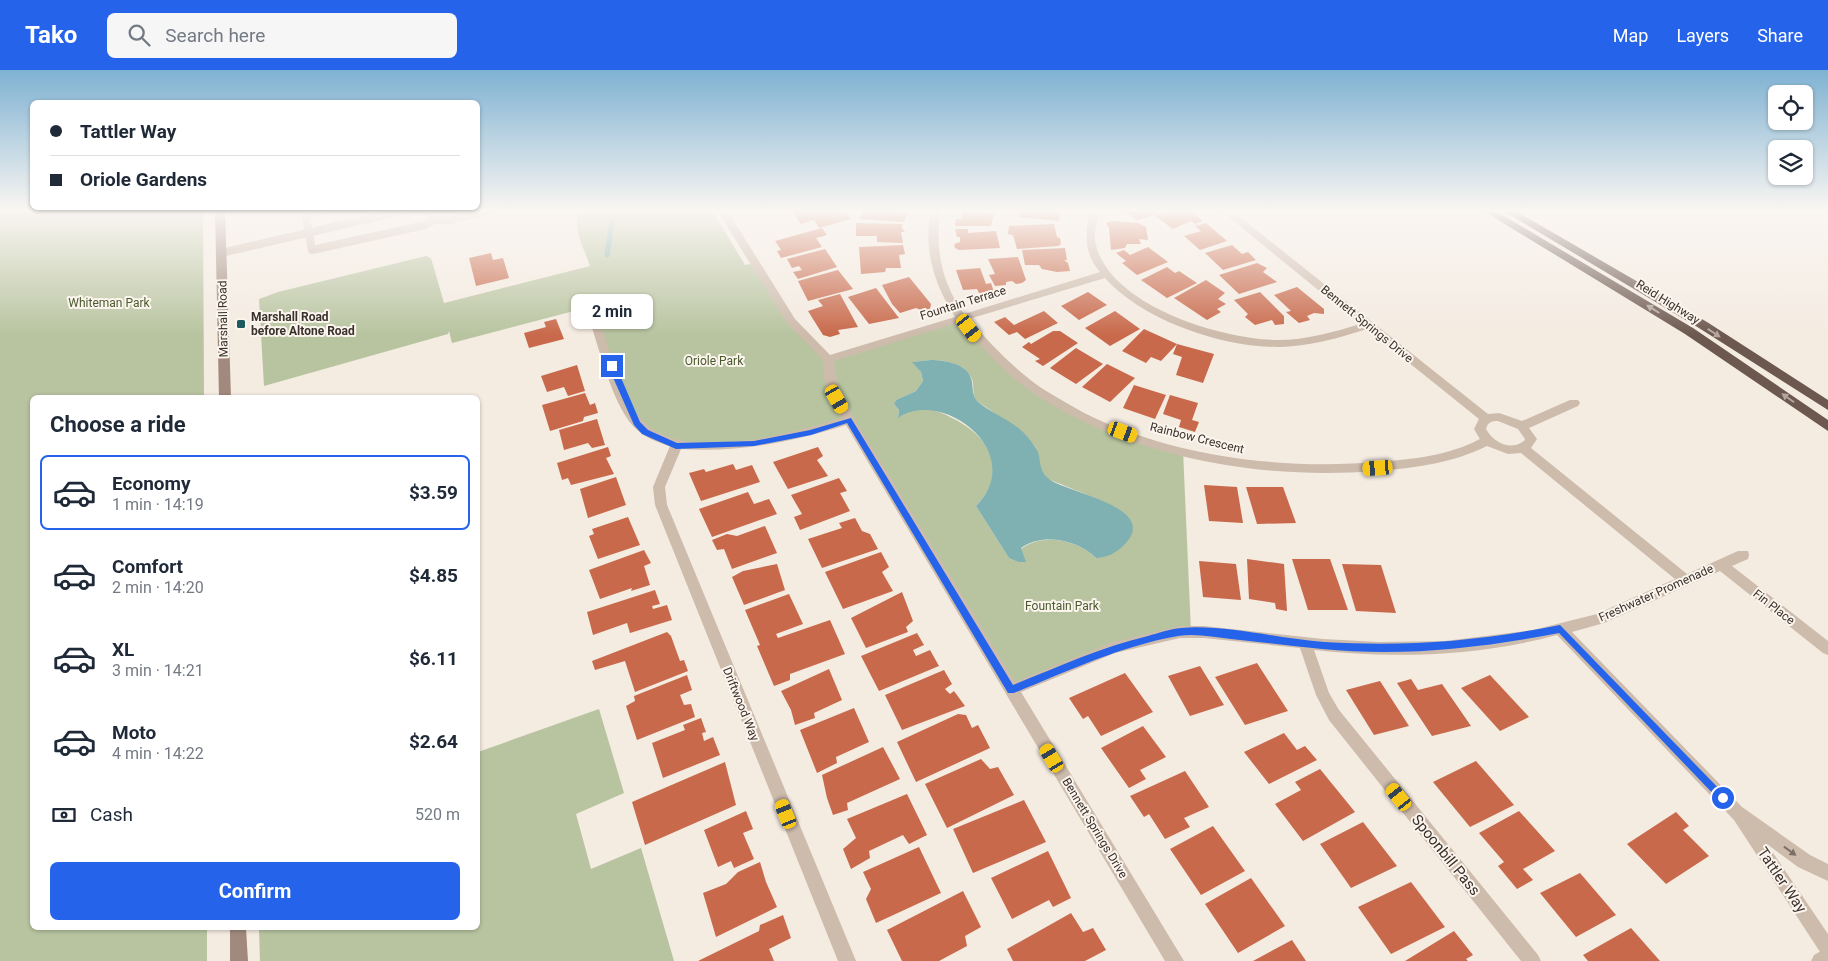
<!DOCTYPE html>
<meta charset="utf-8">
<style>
:root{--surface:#fff;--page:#f6f6f7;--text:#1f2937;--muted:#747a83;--line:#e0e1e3;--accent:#2563eb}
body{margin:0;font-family:Roboto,sans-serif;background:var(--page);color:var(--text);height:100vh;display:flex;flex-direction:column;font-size:19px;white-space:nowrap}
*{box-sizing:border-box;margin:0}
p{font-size:16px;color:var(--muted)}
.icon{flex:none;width:28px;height:28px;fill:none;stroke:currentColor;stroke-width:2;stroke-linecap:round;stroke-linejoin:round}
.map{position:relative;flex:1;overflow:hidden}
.details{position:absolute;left:30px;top:325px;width:450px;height:535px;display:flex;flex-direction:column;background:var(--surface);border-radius:8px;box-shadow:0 1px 4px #0004}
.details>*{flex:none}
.guide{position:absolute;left:30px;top:30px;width:450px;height:110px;border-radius:8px;box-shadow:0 1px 4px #0004;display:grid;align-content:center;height:110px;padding:0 20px;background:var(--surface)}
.tools{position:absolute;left:1768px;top:15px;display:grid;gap:10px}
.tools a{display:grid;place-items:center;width:45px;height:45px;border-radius:8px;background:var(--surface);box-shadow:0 1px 4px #0004;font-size:25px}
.end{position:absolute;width:22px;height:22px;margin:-11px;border:6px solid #2563eb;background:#fff;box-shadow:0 0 0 2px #fff}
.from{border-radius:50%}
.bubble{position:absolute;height:35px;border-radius:8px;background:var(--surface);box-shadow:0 1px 4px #0004;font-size:16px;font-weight:700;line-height:35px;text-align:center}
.car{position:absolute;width:15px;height:30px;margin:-15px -8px;border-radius:6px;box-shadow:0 0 4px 1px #0007;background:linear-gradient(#f5c518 24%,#345 0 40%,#f5c518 0 76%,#345 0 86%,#f5c518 0)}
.guide b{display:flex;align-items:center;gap:18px;height:48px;font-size:19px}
.guide b+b{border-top:1px solid var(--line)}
.guide i{width:12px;height:12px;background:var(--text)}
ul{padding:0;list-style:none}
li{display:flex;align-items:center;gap:15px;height:75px;margin:0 10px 8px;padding:0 10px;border:2px solid transparent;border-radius:8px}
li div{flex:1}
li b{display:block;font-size:19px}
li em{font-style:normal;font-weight:700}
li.active{border-color:var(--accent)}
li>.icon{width:45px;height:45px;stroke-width:1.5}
h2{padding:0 20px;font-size:22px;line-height:60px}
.pay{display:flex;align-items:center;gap:12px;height:55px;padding:0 20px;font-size:19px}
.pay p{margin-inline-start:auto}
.action{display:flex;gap:10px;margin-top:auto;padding:10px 20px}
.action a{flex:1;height:58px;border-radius:8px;background:var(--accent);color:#fff;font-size:20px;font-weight:700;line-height:58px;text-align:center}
header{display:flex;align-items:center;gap:30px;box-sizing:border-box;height:70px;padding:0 25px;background:var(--accent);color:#fff}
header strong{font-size:24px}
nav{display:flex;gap:28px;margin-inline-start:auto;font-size:18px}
.search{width:350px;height:45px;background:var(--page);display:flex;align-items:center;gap:12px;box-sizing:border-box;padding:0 18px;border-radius:8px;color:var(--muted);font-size:19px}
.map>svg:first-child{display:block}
.green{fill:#b8c4a0;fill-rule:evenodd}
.water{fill:#7fb0b2}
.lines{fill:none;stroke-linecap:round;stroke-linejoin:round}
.stream{stroke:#7fb0b2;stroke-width:5}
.building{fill:#c8694b}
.service{stroke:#cdbbac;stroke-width:8}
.minor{fill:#cdbbac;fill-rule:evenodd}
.tertiary{fill:#cdbbac;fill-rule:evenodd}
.secondary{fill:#a18a7d;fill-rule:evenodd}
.trunk{fill:#6c584f;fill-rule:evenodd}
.oneway{fill:#b4a69e}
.oneway2{fill:#7d6f65}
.route{fill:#2563eb}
.poi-dot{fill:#1f5a5e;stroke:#fbf5ee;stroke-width:2}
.labels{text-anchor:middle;stroke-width:4;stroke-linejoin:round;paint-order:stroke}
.street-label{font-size:12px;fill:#3b302b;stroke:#fbf5ee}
.park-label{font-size:12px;fill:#4a5a2e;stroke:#fbf5ee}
.poi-label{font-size:12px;font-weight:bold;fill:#3b302b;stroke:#fbf5ee;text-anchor:start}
.near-street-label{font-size:15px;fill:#3b302b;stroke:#fbf5ee}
</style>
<header>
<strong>Tako</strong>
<div class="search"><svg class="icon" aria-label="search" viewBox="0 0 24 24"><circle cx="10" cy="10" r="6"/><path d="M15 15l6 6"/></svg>Search here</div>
<nav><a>Map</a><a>Layers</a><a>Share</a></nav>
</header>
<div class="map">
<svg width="1828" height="891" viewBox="0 0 1828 891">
<rect width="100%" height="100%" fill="#f4ebe1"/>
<g class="green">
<polygon points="0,140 203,140 204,327 32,328 32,858 207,858 207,891 0,891"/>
<path d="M579 140H712L745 195 755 193 791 251 828 288 961 248 1013 302 1101 353 1183 380 1191 562 1158 566 1011 620 849 350 783 368 676 376 637 353 589 237 452 273 449 261 448 264 264 316 259 229 278 222 426 186 431 188 444 233 590 196C584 177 572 160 579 140ZM931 290C945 290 966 294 972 309 975 318 971 323 977 331L1026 365 1036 378 1040 399 1048 409 1100 430 1096 488C1079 470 1042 462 1021 479L1024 488 1018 492 1009 488 976 436C1009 401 991 367 952 348 941 342 928 337 915 340 909 341 903 345 898 347L899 340 894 334 896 330 916 321 923 311 921 302 913 292Z"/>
<polygon points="599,639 624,723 576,744 591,799 641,778 674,891 260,891 259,858 478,858 478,682"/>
</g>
<path class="water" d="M931 290C945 290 970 294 972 312 973 320 972 324 977 331 992 344 1014 351 1027 366 1031 371 1035 376 1038 382 1041 393 1039 401 1049 409 1066 423 1164 437 1123 476 1116 483 1106 488 1096 488 1079 470 1042 462 1021 478L1026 492H1018L1009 488 976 436C1029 382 941 317 898 348L899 340 894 334 896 330 916 321 923 311 921 302 912 292Z"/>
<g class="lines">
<polyline class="stream" points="607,185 614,140"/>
</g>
<g class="building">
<polygon points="792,140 844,140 851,149 819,158 814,150 801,154"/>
<polygon points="863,140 903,140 902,142 907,143 908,146 906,146 904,152 860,149"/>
<polygon points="962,140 994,144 991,156 955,156 956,149 961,149"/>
<polygon points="1021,140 1060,140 1059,151 1019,147"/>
<polygon points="1122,140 1154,140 1159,144 1137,150"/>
<polygon points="1171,140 1197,140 1192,142 1203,151 1195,154 1191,151 1173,159 1155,146"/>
<polygon points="1111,151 1138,153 1146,157 1148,170 1139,169 1141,174 1127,174 1125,178 1111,180 1109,158 1106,153"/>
<polygon points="856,153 902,154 902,158 905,162 901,162 903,173 877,172 877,166 856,166"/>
<polygon points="1206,153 1227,171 1200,180 1184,166 1201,161 1195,156"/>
<polygon points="1054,154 1057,167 1060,168 1061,174 1058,176 1017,179 1013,165 1008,164 1009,156"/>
<polygon points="822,158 827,165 816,168 822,177 781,188 777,181 781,180 775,171"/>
<polygon points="955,159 968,159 968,163 996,161 1000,178 959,180 955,178 954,174 960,172 960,167 957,167"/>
<polygon points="903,175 905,184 899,185 901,198 886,198 885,202 861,204 859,177"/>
<polygon points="1232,175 1242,184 1248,182 1256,190 1223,200 1205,183"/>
<polygon points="1148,177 1168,192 1137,205 1122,193 1126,191 1116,183 1124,180 1130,185"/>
<polygon points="1065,178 1067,190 1064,190 1068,193 1070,201 1057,202 1042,199 1039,195 1025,195 1022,180"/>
<polygon points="825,179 837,197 798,209 793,202 802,200 799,196 792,198 787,189"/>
<polygon points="491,183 493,190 503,188 509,208 476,216 469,188"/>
<polygon points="1018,187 1026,210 1022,213 1016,214 1012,211 1006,212 1006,215 995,216 989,205 995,204 988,189"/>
<polygon points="1257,193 1267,198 1263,202 1277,212 1239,224 1219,205"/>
<polygon points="1167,197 1175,203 1179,201 1197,213 1167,228 1141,210"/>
<polygon points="980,198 986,214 991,213 994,222 979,223 977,219 963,220 956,200"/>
<polygon points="838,200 853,219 808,231 798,211"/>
<polygon points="909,207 931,234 930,239 923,241 916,238 900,243 892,234 882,215"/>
<polygon points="1206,210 1225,223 1218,229 1226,234 1217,239 1221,242 1207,250 1174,228"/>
<polygon points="1297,217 1324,239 1324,244 1314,243 1307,246 1310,250 1299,253 1286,242 1291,241 1274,225"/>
<polygon points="876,218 899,248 869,254 848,227"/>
<polygon points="1088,222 1107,235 1079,250 1061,236"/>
<polygon points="1260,222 1284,246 1284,254 1275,255 1272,250 1255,255 1245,247 1248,244 1234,230"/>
<polygon points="840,224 858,257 838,260 840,264 830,267 823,265 808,241 823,236 818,230"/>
<polygon points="1044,241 1058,253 1025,269 1017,262 1009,265 994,252 1005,247 1014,255"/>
<polygon points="1115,241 1140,259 1110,276 1085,258"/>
<polygon points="556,249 564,269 529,278 524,263 546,257 544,252"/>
<polygon points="1144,259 1177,274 1161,291 1151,287 1146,293 1122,281"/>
<polygon points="1053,261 1060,261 1078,273 1043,296 1035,291 1040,289 1022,277 1029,272 1031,274"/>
<polygon points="1177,274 1214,284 1203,313 1176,305 1182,287 1173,284"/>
<polygon points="1076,278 1103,294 1076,314 1050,298"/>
<polygon points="1107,294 1135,308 1110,332 1082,317"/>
<polygon points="577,295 585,321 568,326 564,317 547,322 541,306"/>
<polygon points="1134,315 1166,325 1155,349 1123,338"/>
<polygon points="585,323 590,335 595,333 598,343 584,347 583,351 550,361 542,335"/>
<polygon points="1170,325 1198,333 1192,350 1199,352 1195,362 1179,357 1181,350 1163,344"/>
<polygon points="597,349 605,375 592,378 588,373 564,380 559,360"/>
<polygon points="608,377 611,386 606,388 614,404 571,415 568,408 562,410 557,393"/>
<polygon points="818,377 823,386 817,390 828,406 788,419 773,392"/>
<polygon points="733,394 736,400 752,395 760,412 701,431 689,403 704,399 706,402"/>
<polygon points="616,407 626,435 588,448 580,419"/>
<polygon points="839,408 847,421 840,423 850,441 800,460 794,447 802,444 791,425"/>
<polygon points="1204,415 1237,417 1243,453 1209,451"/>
<polygon points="1246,417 1283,417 1296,453 1257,454"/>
<polygon points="748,422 754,434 769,429 777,444 712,467 699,439"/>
<polygon points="628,447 640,475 598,489 589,466 594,464 592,459"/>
<polygon points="855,448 862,461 870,464 878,479 822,498 808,469 842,458 839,453"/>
<polygon points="765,456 777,483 732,499 724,479 717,480 712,470 727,464 737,466"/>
<polygon points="644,480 651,493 644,496 650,515 631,521 632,518 600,529 589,500"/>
<polygon points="881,482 889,497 882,502 893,521 843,539 825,502"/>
<polygon points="1247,489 1284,494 1287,541 1276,539 1275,533 1249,529"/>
<polygon points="1292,489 1330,489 1348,540 1308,540"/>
<polygon points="1199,491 1236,494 1241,530 1203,527"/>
<polygon points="777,494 785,520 744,535 732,507 743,501"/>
<polygon points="1342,494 1381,495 1396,543 1356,541"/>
<polygon points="655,520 660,534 652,536 653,539 667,535 672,550 630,563 627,553 593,565 587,542"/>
<polygon points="902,522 913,551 906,557 908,562 866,578 851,548"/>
<polygon points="789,524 803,554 776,564 778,568 830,550 845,584 790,604 790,610 774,616 757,576 760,575 745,540"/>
<polygon points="667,562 671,566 680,591 684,590 688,601 635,622 625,591 595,600 592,591"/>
<polygon points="917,563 924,575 913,580 916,586 930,580 939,596 879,621 861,586"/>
<polygon points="1257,593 1288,641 1245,655 1215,607"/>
<polygon points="1200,596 1224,635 1190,646 1168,606"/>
<polygon points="829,599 842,630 814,643 815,648 795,655 791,640 781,621"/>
<polygon points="944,600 952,614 945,619 950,624 954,621 965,636 902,660 885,625"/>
<polygon points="1125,603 1153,642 1101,666 1088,646 1083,649 1069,628"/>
<polygon points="687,605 692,620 680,625 684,635 691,634 695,647 637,670 626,636 635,631 634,626"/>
<polygon points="1490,605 1529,647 1500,661 1461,618"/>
<polygon points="1411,609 1418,620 1442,614 1471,656 1432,666 1397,613"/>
<polygon points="1380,611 1409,656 1374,665 1346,620"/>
<polygon points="854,638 869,672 836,687 837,693 817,703 800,660"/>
<polygon points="958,644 966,645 972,658 978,655 990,678 916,712 897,672"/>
<polygon points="701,648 706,662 702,663 704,671 713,667 720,685 663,708 652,673 685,660 683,655"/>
<polygon points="1143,656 1166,687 1140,700 1146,709 1129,718 1101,678"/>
<polygon points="1284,663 1297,680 1305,676 1317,690 1269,714 1244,682"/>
<polygon points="883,677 900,709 847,733 848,740 833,745 827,728 822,705"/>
<polygon points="981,689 990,699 998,697 1014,725 947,758 925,714"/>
<polygon points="1476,691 1514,735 1470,757 1433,712"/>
<polygon points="725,692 736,735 645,775 632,732"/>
<polygon points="1320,699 1355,742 1303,771 1275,734 1301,720 1295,712"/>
<polygon points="1185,701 1209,737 1184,748 1190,757 1165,769 1149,744 1144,747 1130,726"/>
<polygon points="907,724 927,765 909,774 903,765 869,781 870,788 851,799 843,779 856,768 847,749"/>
<polygon points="1024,730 1046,772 973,803 953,759"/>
<polygon points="746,741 753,759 743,763 754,789 734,798 731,791 718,797 704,760"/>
<polygon points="1519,741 1555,781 1523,799 1533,810 1517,819 1498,796 1504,792 1479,763"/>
<polygon points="1676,742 1689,756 1683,760 1709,786 1666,814 1627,774"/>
<polygon points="1363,752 1397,796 1351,818 1320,774"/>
<polygon points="1213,756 1245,801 1201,825 1170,779"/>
<polygon points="919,777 941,823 876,853 866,829 871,819 863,802"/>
<polygon points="1048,781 1071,828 1053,837 1049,830 1012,849 991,808"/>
<polygon points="760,792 766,812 777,837 716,867 703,823 726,814 738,802"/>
<polygon points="1580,803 1616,845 1576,867 1540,823"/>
<polygon points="1251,808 1285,856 1238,883 1205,834"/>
<polygon points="1411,812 1445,857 1391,884 1358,837"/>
<polygon points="963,821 981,857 965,866 967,876 939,891 902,891 887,860"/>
<polygon points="1071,843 1083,862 1093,858 1106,880 1085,891 1013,891 1007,879"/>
<polygon points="783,845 791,868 769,879 774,891 698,891 759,861 760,855"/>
<polygon points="1631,858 1660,891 1588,891 1583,885"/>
<polygon points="1454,861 1473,885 1466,889 1468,891 1405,891"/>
<polygon points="1292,870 1306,891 1253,891"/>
</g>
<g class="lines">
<g class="service">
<polyline points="328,140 309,145 306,148 312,180 425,155 432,151 430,140"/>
<polyline points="432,150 450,150 490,140"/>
<polyline points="221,183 406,140"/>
</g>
<path class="minor" d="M717 140H727L795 249 830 285 955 247C934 214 923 179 931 140H941C934 177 942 214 964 244L1100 202C1083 183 1086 163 1089 140H1099C1098 149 1094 161 1095 170 1105 235 1223 270 1278 270 1306 270 1334 262 1360 254L1220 140H1231L1488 344 1499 343 1522 351 1570 330H1578L1580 333 1578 336 1529 358 1537 369 1531 378 1687 504 1738 481H1748L1749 485 1748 489 1732 496 1828 571V585L1823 583 1720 501 1604 553 1572 562 1742 737 1810 785 1828 794V811L1798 797 1767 774 1828 864V888L1822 885 1734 750 1557 565C1480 586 1394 589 1314 580L1329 623 1339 640 1538 885 1541 891H1521L1329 650 1316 625 1300 578 1204 568H1180L1115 583 1021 622 1184 891H1165L846 355C792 372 738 383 681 379L665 417 667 435 856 891H838L655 435 653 417 670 376C656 372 643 367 633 356 611 331 598 274 587 242L592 239 597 242C607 271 621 328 642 350 683 395 792 363 842 348L831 329 824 308 823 290 787 253ZM1105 208C1143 251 1224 278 1281 277 1310 276 1339 268 1367 259L1479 349 1474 359 1480 369C1448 386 1413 389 1378 392 1268 401 1140 383 1046 321 1016 301 993 277 969 249ZM960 252C984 280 1008 307 1039 327 1138 389 1262 410 1377 401 1415 398 1453 393 1487 376L1508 384 1521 383 1675 509 1597 544 1533 560 1445 571 1379 572 1323 569 1204 556H1180L1113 572 1015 612 854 348C843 329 836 313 834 291ZM1498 351 1518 359 1525 369 1524 371C1510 381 1494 373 1486 359 1488 352 1491 351 1498 351Z"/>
<polygon class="tertiary" points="1828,877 1828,891 1811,891 1814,885"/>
<g class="secondary">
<polygon points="215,140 225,140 231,328 219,328"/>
<polygon points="230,858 246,858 248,891 230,891"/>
</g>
<g class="trunk">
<polygon points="1482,140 1494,140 1693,258 1828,350 1828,361 1685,264"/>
<polygon points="1502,140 1514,140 1707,252 1828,330 1828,340 1699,258"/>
</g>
</g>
<defs><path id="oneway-solid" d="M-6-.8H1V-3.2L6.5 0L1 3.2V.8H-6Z" transform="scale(1.25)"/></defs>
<g class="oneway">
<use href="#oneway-solid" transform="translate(1653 239) rotate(-148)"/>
<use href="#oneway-solid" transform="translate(1714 263) rotate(33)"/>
<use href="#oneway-solid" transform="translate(1788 328) rotate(-145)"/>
</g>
<use class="oneway2" href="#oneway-solid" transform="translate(1790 781) rotate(36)"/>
<linearGradient id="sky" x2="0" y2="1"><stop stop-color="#7eb2d2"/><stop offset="0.53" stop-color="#faf6f2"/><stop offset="1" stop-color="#faf6f2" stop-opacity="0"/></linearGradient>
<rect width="1828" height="265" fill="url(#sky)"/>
<path class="route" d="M612 294 616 296 640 352 648 360 677 373 754 371 810 360 851 348 1013 615C1058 597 1101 577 1148 566 1158 563 1170 559 1181 558 1224 554 1280 569 1324 572 1408 577 1478 571 1560 555L1728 728 1723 733 1720 731 1559 563C1480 578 1402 587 1322 579 1291 576 1261 572 1231 569 1214 567 1195 563 1178 566 1121 576 1068 601 1014 623H1008L847 353 811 365 754 376 676 379 642 364 634 355 608 296Z"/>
<rect class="poi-dot" x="236" y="249" width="10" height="10" rx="2.5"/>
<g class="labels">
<g class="street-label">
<text transform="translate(1668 232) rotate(32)" y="4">Reid Highway</text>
<text transform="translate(963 233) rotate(-17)" y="4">Fountain Terrace</text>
<text transform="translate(223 249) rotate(-91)" y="4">Marshall Road</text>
<text transform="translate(1367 254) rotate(39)" y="4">Bennett Springs Drive</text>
<text transform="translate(1197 368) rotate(14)" y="4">Rainbow Crescent</text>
<text transform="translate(1656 523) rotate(-24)" y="4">Freshwater Promenade</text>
<text transform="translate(1774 537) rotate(38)" y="4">Fin Place</text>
<text transform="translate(741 634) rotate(68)" y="4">Driftwood Way</text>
<text transform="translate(1095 758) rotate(59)" y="4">Bennett Springs Drive</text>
</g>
<g class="park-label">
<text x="109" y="237">Whiteman Park</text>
<text x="714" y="295">Oriole Park</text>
<text x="1062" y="540">Fountain Park</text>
</g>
<g class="poi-label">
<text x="251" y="251">Marshall Road<tspan x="251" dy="14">before Altone Road</tspan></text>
</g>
<g class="near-street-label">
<text transform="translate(1446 785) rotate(51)" y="5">Spoonbill Pass</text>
<text transform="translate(1782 810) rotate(56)" y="5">Tattler Way</text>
</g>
</g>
</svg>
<div class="tools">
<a><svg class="icon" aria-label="locate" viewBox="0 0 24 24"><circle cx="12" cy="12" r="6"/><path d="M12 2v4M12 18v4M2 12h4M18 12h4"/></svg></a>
<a><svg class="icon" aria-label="layers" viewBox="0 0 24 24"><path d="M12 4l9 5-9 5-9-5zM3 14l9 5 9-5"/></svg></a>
</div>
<i class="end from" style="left:1723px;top:728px"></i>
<i class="end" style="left:612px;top:296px"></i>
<div class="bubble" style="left:571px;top:224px;width:82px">2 min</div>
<i class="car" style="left:969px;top:258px;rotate:143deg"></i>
<i class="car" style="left:837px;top:329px;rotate:150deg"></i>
<i class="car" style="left:1123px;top:362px;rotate:110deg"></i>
<i class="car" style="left:1378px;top:398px;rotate:266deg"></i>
<i class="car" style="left:1052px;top:688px;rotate:329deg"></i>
<i class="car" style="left:1399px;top:727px;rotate:321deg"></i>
<i class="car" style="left:786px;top:744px;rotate:338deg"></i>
<div class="guide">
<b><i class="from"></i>Tattler Way</b>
<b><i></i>Oriole Gardens</b>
</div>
<section class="details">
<h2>Choose a ride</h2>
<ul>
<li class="active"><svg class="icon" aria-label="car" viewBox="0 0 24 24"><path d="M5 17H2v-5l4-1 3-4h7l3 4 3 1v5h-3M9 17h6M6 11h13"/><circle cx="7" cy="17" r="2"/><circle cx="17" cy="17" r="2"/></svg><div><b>Economy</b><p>1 min · 14:19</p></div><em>$3.59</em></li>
<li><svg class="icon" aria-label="car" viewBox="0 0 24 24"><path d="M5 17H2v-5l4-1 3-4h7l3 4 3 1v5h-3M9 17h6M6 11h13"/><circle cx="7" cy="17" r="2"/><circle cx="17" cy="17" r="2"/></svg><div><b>Comfort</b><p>2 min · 14:20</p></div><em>$4.85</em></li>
<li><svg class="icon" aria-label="car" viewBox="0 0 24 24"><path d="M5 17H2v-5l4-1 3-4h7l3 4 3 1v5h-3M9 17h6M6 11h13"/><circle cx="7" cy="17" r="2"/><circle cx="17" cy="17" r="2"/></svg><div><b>XL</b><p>3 min · 14:21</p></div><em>$6.11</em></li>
<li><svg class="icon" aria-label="car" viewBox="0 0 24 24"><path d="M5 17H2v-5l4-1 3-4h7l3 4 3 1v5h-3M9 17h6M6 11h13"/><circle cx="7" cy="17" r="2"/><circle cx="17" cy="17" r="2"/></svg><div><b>Moto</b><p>4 min · 14:22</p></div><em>$2.64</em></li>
</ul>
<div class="pay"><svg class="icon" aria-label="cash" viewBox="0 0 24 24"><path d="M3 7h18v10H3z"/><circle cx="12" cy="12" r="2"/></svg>Cash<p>520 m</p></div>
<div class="action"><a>Confirm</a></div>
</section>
</div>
